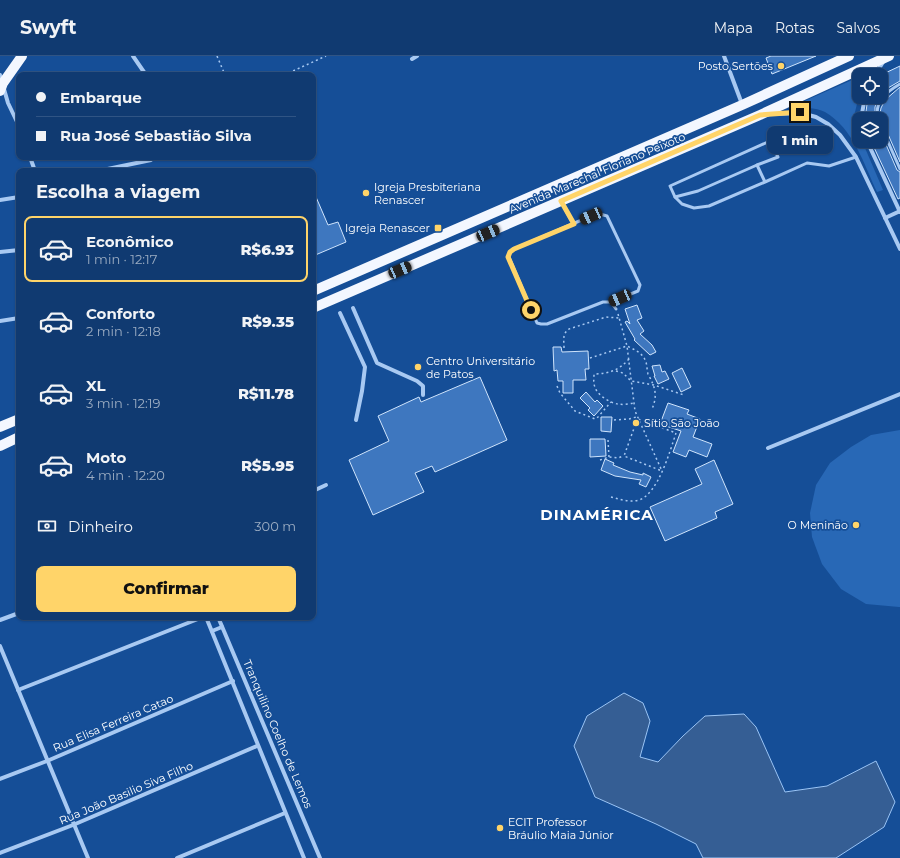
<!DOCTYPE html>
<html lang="pt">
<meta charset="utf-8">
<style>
:root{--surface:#103a71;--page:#1e4579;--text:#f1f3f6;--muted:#9cadc3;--line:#305484;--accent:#ffd469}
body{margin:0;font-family:Montserrat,sans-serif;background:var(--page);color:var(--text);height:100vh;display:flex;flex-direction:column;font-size:15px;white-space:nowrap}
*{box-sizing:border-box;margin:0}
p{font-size:13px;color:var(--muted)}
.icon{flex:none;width:22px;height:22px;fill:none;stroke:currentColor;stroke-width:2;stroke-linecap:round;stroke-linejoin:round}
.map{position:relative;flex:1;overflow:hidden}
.panel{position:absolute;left:16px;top:112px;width:300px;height:452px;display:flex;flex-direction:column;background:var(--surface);border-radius:8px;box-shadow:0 1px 3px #0004,0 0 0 1px var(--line)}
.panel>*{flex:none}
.hud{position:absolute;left:16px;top:16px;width:300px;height:88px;border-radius:8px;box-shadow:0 1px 3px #0004,0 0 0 1px var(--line);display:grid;align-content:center;height:88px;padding:0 20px;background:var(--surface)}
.fabs{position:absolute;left:852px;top:12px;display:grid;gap:8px}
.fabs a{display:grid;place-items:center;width:36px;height:36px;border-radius:8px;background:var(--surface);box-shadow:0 1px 3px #0004,0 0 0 1px var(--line);font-size:20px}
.end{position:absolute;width:18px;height:18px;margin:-9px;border:5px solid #ffd469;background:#111;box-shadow:0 0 0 2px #111}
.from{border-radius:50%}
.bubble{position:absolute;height:28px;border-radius:8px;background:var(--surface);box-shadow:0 1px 3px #0004,0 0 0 1px var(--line);font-size:13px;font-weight:800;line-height:28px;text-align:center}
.car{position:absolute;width:12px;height:24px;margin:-12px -6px;border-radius:5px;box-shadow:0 0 3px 1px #0007;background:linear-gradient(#222 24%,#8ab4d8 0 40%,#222 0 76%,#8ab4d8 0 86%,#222 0)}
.hud b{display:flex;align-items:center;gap:14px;height:38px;font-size:15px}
.hud b+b{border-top:1px solid var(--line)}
.hud i{width:10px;height:10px;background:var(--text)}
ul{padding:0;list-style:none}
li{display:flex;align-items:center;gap:12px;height:66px;margin:0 8px 6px;padding:0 12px;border:2px solid transparent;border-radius:8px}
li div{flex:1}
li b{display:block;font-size:15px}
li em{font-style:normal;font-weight:800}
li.current{border-color:var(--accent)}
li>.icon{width:36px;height:36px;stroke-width:1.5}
h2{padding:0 20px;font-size:18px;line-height:48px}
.pay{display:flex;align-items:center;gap:10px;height:44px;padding:0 20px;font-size:15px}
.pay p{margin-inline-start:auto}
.button{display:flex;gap:8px;margin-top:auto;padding:8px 20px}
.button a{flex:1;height:46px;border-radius:8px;background:var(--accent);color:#111;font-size:16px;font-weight:800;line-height:46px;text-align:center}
header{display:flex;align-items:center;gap:24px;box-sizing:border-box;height:56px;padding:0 20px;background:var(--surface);border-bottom:1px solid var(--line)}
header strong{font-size:19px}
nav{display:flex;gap:22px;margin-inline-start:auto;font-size:14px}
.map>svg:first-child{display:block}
.green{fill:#2868b6}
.water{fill:#355e94;stroke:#9ac4f5}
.building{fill:#3e77bf;stroke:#cfe4fc}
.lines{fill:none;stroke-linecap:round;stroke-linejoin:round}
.path{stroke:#a8c9f2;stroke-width:1.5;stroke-dasharray:2 3;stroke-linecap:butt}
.lane{stroke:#a8c9f2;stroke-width:3}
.street{stroke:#a8c9f2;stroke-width:4}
.primary{stroke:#f3f7ff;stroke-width:10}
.route{stroke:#ffd469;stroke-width:5}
.poi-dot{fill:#ffd469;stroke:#154e97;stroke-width:1.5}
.labels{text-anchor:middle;stroke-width:3.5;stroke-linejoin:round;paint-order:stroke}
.poi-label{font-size:11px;fill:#fff;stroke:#154e97;text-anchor:start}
.street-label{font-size:11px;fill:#fff;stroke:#154e97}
.district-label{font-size:15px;font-weight:bold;letter-spacing:1px;fill:#fff;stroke:#154e97}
</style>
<header>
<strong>Swyft</strong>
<nav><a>Mapa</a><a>Rotas</a><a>Salvos</a></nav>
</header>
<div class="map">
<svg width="900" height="802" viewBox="0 0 900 802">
<rect width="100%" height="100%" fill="#154e97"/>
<g class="green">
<path d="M859 21V40L854 60 859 79V85H862L883 134 877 136C864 108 853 72 825 56 816 51 801 52 791 51Z"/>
<polygon points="900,374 900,551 899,551 866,548 841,533 822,508 812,481 810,457 816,429 830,407 851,391 871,379"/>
</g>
<polygon class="water" points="624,637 643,647 650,665 640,701 658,706 683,680 705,660 744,658 756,671 785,736 827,730 876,705 895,746 884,771 836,802 703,802 696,788 656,768 595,741 574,690 587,660"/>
<g class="building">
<polygon points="771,0 816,0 772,18 766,2"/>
<polygon points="900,10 900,25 888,32 881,39 881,19"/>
<polygon points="900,31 900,106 884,69 881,67 880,57 881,52 885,44"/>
<polygon points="868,41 879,41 875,51 875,63 865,63"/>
<polygon points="881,77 897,114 900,116 900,142 898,143 871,85 881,85"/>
<polygon points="313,134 328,169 338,166 346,186 313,200"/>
<polygon points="637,249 642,262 637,264 644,275 640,278 652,289 656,296 650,299 634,284 635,283 625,266 627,265 630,268 625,253"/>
<polygon points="553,291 561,291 562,296 588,295 589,313 585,313 586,324 573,324 573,337 563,337 563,325 558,325 557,314 554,315"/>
<polygon points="660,309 662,316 665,315 669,323 658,328 654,320 655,320 652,310"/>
<polygon points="682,312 691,331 681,336 672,317"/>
<polygon points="480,321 507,384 435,416 432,410 415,417 424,436 373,459 349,404 389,385 378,360 419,341 421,346"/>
<polygon points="586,336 595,346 597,344 603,350 594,360 588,354 590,352 580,342"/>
<polygon points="668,347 689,354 687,358 700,363 693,381 712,388 707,401 689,394 686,401 673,396 681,375 660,368"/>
<polygon points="601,361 612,361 611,376 601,375"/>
<polygon points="590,383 605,383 606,400 590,401"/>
<polygon points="605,403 614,407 613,409 630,416 643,419 643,417 651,421 646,431 639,428 641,424 615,420 601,414"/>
<polygon points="714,404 733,448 715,456 717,462 665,485 650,451 702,428 695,413"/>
</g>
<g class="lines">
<g class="path">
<polyline points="217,0 225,19"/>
<polyline points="284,19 326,0"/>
<polyline points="618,258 627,290 635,355 662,415"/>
<path d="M564 292C564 284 562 278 569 273L606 261 619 262"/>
<path d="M590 302 627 290C635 294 643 297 646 306 647 310 647 314 648 318 655 331 658 339 652 353"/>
<path d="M629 303C619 314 609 318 594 318 594 323 593 327 595 331 597 339 610 347 618 348 623 349 629 348 634 347"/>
<polyline points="616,315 623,317 631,325 654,329 684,339"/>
<polyline points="557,330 560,337 575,355 595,363 598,361 611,346"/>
<polyline points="614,364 629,363 637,361"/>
<polyline points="637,364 624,400 662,415"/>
<polyline points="608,384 609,401"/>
<polyline points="600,404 609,401 618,402 623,400"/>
<path d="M611 441C620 443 629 447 639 444 658 438 670 395 676 377L638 363"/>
</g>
<g class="lane">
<path d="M878 63C874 45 886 36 900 28"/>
<polyline points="881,70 900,113"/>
<polyline points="765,126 757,109 778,101 770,85 670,130 675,141 682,148 694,152 709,150 765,126 807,107 829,110 856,101"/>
<polyline points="675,141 698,135 757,109"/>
<polyline points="562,147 573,168"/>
<polyline points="611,246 638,235 640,229 607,160 600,158 591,160 514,193 510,196 509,201 537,267 541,268 547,268 603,246 611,246 616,253"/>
</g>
<g class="street">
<polyline points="133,0 146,19"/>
<polyline points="724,0 742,48"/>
<polyline points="412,3 417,0"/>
<polyline points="0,19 8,47 19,70"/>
<polyline points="875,19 883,6"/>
<polyline points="770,58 801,57 816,61 828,68 840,79 856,101 900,193"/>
<polyline points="861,63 865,41"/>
<polyline points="867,85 900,156"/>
<polyline points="30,101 35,115"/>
<polyline points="98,115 151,104"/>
<polyline points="0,144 19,141"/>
<polyline points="885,162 900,155"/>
<polyline points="0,196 19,194"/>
<polyline points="353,252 377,307 417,325 423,330 423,339"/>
<polyline points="340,257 365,311 362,335 356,364"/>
<polyline points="0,265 19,262"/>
<polyline points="768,392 900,338"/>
<polyline points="313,435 326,429"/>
<path d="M206 561C239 641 271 722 304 802"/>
<polyline points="218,561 320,802"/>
<polyline points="0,564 19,557"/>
<polyline points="212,575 222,571"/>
<polyline points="0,590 88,802"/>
<polyline points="18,634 203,561"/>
<polyline points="0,723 47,705 233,625"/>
<polyline points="0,797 73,769 257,690"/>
<polyline points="177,802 285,757"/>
</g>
<g class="primary">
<polyline points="0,35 3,27 22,0"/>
<polyline points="313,235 742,49 849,0"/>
<polyline points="313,252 760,59 889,0"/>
<polyline points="0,371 19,363"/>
<polyline points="0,390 19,381"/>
</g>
</g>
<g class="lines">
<polyline class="route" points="531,254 508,201 510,196 514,193 574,168 561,145 760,59 800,56"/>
</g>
<g class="poi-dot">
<circle cx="781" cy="10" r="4"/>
<circle cx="366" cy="137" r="4"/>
<rect x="434" y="168" width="8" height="8" rx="2"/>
<circle cx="418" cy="311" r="4"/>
<circle cx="636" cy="367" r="4"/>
<circle cx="856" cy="469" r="4"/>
<circle cx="500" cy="772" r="4"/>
</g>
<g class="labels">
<g class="poi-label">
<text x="773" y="14" text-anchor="end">Posto Sertões</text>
<text x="374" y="135">Igreja Presbiteriana<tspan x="374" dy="13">Renascer</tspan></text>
<text x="430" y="176" text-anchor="end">Igreja Renascer</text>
<text x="426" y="309">Centro Universitário<tspan x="426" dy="13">de Patos</tspan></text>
<text x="644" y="371">Sítio São João</text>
<text x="848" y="473" text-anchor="end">O Meninão</text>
<text x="508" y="770">ECIT Professor<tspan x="508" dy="13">Bráulio Maia Júnior</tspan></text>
</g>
<g class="street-label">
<text transform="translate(597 117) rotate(-23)" y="4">Avenida Marechal Floriano Peixoto</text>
<text transform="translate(113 667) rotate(-23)" y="4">Rua Elisa Ferreira Catao</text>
<text transform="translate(278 678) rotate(67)" y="4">Tranquilino Coelho de Lemos</text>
<text transform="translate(126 737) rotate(-23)" y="4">Rua João Basilio Siva Filho</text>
</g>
<g class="district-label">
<text x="597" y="464">DINAMÉRICA</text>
</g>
</g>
</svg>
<div class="fabs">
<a><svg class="icon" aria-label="locate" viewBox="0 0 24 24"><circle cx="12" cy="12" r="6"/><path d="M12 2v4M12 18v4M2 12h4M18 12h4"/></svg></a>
<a><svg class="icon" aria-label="layers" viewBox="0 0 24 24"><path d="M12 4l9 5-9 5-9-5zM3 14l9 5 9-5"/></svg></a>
</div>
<i class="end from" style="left:531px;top:254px"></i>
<i class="end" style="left:800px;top:56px"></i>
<div class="bubble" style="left:767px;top:70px;width:66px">1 min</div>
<i class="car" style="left:591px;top:160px;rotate:246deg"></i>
<i class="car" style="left:488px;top:177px;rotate:67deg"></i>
<i class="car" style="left:400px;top:214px;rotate:67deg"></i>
<i class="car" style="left:620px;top:242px;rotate:247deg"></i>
<div class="hud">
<b><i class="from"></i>Embarque</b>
<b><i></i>Rua José Sebastião Silva</b>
</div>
<section class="panel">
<h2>Escolha a viagem</h2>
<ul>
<li class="current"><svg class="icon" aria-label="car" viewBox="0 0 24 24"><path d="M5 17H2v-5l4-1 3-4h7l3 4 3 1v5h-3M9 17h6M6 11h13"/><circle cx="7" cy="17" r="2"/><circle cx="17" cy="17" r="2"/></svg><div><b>Econômico</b><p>1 min · 12:17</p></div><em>R$6.93</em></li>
<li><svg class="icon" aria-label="car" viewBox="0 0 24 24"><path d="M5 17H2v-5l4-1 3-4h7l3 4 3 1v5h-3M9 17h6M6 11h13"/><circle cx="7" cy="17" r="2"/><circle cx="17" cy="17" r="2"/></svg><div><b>Conforto</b><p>2 min · 12:18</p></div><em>R$9.35</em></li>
<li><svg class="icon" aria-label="car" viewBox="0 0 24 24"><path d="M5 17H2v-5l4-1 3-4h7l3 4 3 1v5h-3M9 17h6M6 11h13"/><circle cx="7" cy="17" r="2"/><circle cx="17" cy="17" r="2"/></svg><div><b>XL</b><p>3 min · 12:19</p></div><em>R$11.78</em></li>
<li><svg class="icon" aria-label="car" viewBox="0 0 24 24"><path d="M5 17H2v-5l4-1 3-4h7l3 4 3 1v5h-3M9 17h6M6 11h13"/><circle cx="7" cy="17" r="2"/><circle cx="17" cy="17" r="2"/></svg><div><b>Moto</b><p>4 min · 12:20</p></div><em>R$5.95</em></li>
</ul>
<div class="pay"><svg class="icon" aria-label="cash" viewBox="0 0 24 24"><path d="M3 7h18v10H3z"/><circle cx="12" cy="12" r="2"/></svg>Dinheiro<p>300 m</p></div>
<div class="button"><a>Confirmar</a></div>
</section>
</div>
